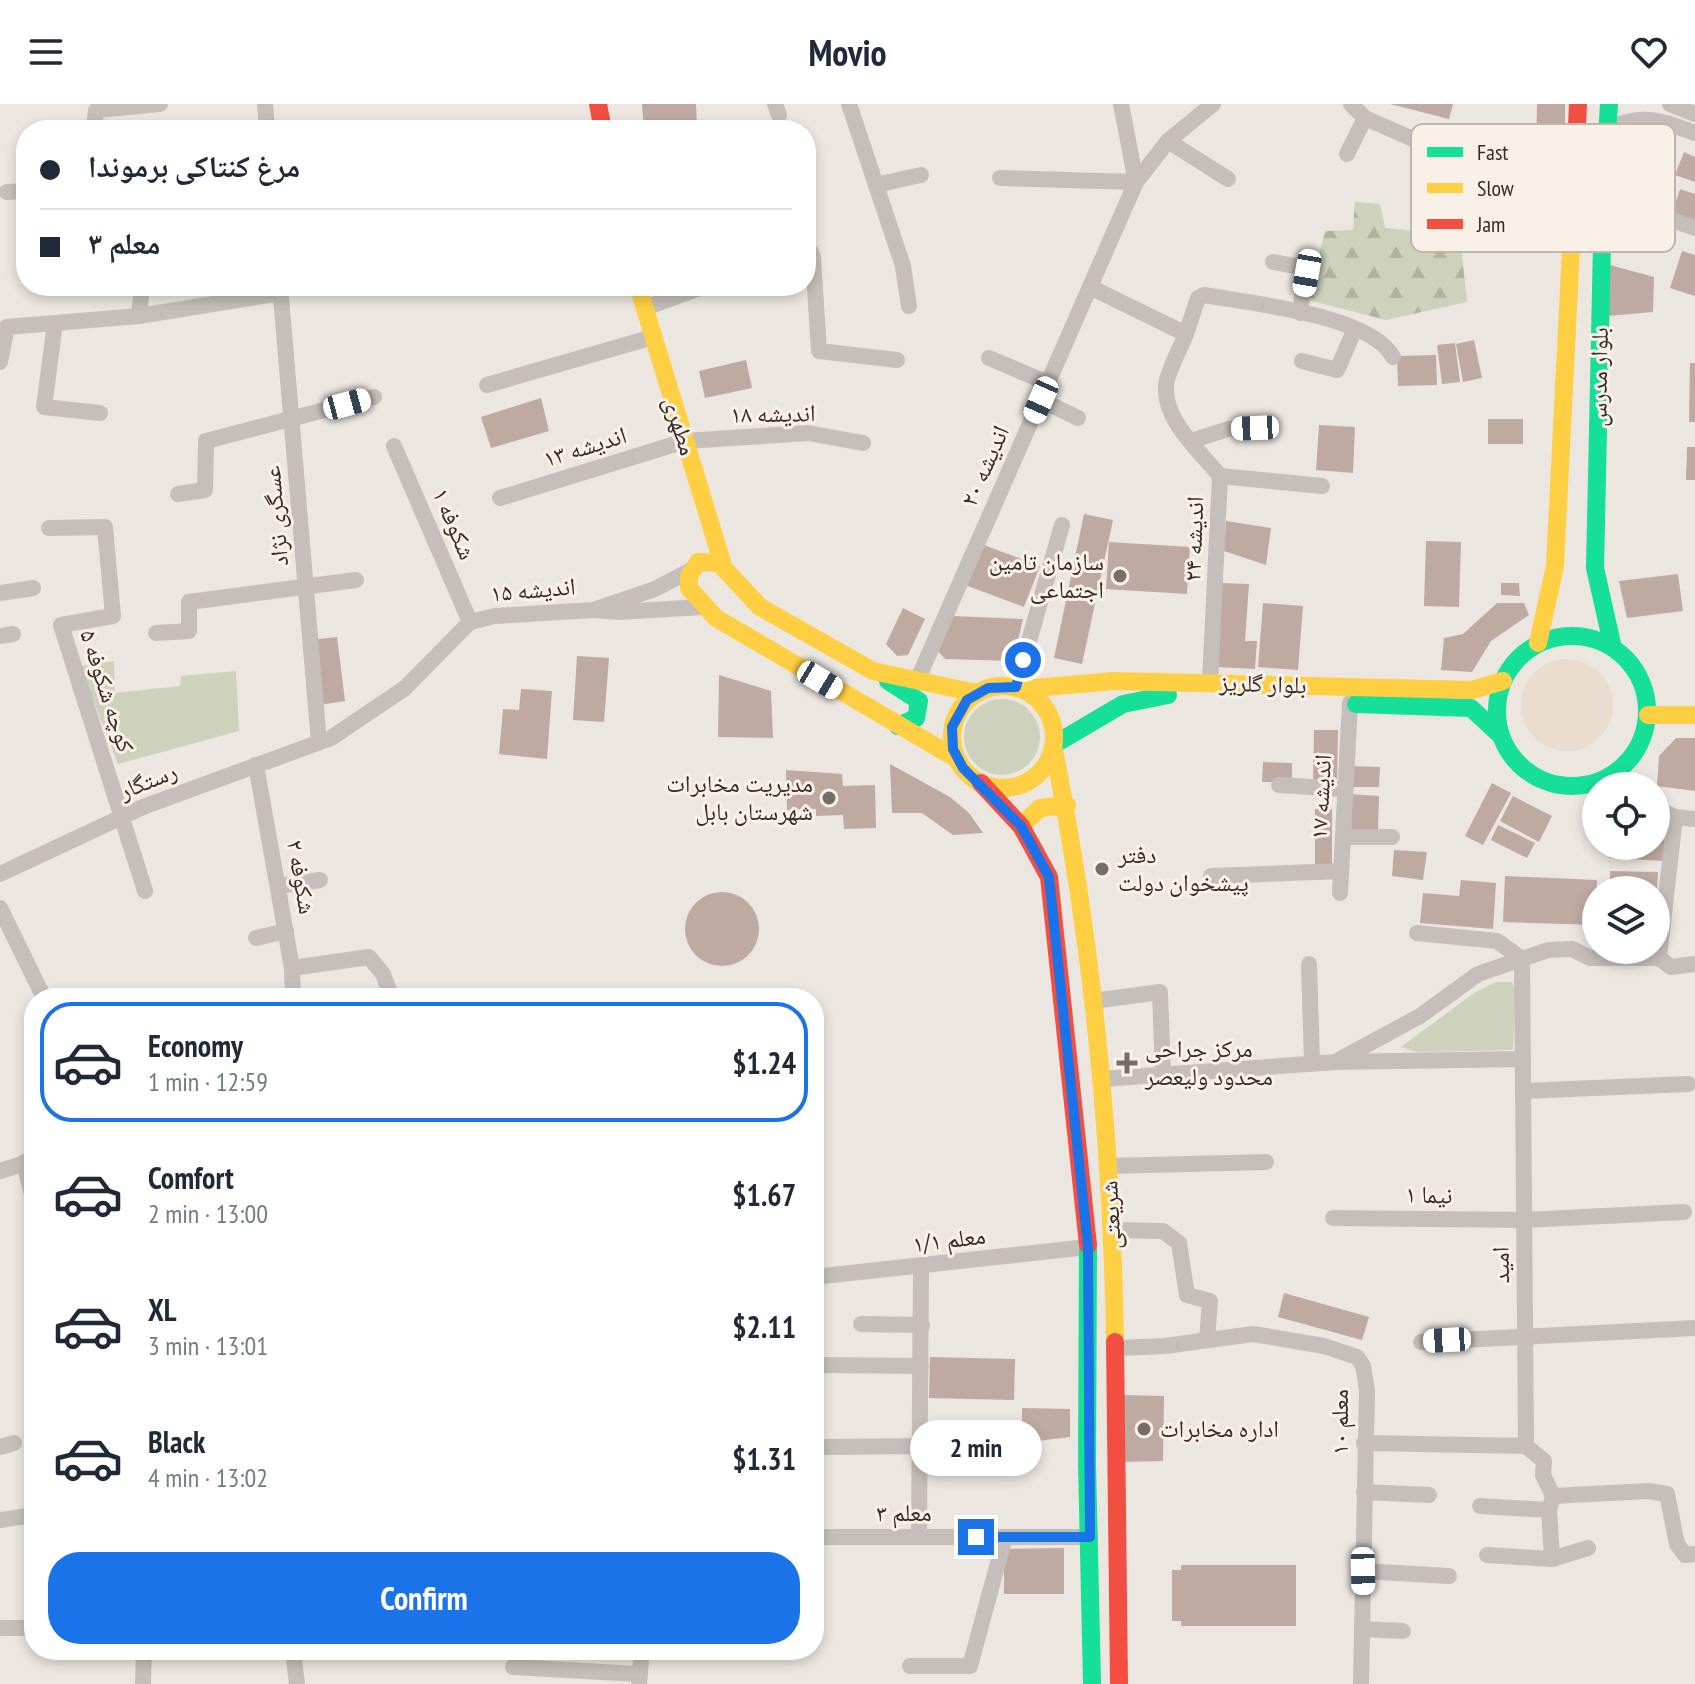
<!DOCTYPE html>
<meta charset="utf-8">
<style>
:root{--surface:#fff;--page:#f2f2f3;--text:#1f2937;--muted:#747a83;--line:#e0e1e3;--accent:#1a73e8}
body{margin:0;font-family:"PT Sans Narrow","Noto Naskh Arabic",sans-serif;background:var(--page);color:var(--text);height:100vh;display:flex;flex-direction:column;font-size:30px;white-space:nowrap}
*{box-sizing:border-box;margin:0}
p{font-size:26px;color:var(--muted)}
.icon{flex:none;width:44px;height:44px;fill:none;stroke:currentColor;stroke-width:2;stroke-linecap:round;stroke-linejoin:round}
.map{position:relative;flex:1;overflow:hidden}
.drawer{position:absolute;left:24px;top:884px;width:800px;height:672px;display:flex;flex-direction:column;background:var(--surface);border-radius:32px;box-shadow:0 4px 12px #0003}
.drawer>*{flex:none}
.banner{position:absolute;left:16px;top:16px;width:800px;height:176px;border-radius:32px;box-shadow:0 4px 12px #0003;display:grid;align-content:center;height:176px;padding:0 24px;background:var(--surface)}
.buttons{position:absolute;left:1582px;top:668px;display:grid;gap:16px}
.buttons a{display:grid;place-items:center;width:88px;height:88px;border-radius:50%;background:var(--surface);box-shadow:0 4px 12px #0003;font-size:40px}
.end{position:absolute;width:36px;height:36px;margin:-18px;border:10px solid #1a73e8;background:#fff;box-shadow:0 0 0 4px #fff}
.from{border-radius:50%}
.bubble{position:absolute;height:56px;border-radius:28px;background:var(--surface);box-shadow:0 4px 12px #0003;font-size:26px;font-weight:700;line-height:56px;text-align:center}
.car{position:absolute;width:24px;height:48px;margin:-24px -12px;border-radius:10px;box-shadow:0 0 6px 2px #0007;background:linear-gradient(#fff 24%,#345 0 40%,#fff 0 76%,#345 0 86%,#fff 0)}
.banner b{display:flex;align-items:center;gap:28px;height:76px;font-size:30px}
.banner b+b{border-top:2px solid var(--line)}
.banner i{width:20px;height:20px;background:var(--text)}
ul{padding:14px 0 0;list-style:none}
li{display:flex;align-items:center;gap:24px;height:120px;margin:0 16px 12px;padding:0 8px;border:4px solid transparent;border-radius:32px}
li div{flex:1}
li b{display:block;font-size:30px}
li em{font-style:normal;font-weight:700}
li.current{border-color:var(--accent)}
li>.icon{width:72px;height:72px;stroke-width:1.5}
.primary-button{display:flex;gap:16px;margin-top:auto;padding:16px 24px}
.primary-button a{flex:1;height:92px;border-radius:32px;background:var(--accent);color:#fff;font-size:32px;font-weight:700;line-height:92px;text-align:center}
header{display:flex;justify-content:space-between;align-items:center;height:104px;padding:0 24px;background:var(--surface);font-size:36px;font-weight:700}
.map>svg:first-child{display:block}
.grass{fill:#ced1bb}
.forest{fill:url(#forest-firs)}
.plaza{fill:#eaddd0}
.building{fill:#bfaaa3}
.lines{fill:none;stroke-linecap:round;stroke-linejoin:round}
.street{stroke:#c5beba;stroke-width:16}
.fast{stroke:#16e098;stroke-width:18}
.slow{stroke:#ffcf43;stroke-width:18}
.jam{stroke:#f24e42;stroke-width:18}
.route{stroke:#1a73e8;stroke-width:10}
.poi-dot{fill:#766d69;stroke:#f9f0e8;stroke-width:3}
.labels{text-anchor:middle;stroke-width:6;stroke-linejoin:round;paint-order:stroke}
.street-label{font-size:24px;fill:#362c28;stroke:#f9f0e8}
.poi-label{font-size:24px;fill:#362c28;stroke:#f9f0e8;text-anchor:start}
.key{fill:#f9f0e8;stroke:#beb5ae;stroke-width:2}
.key-label{font-size:22px;fill:#362c28}
</style>
<header><svg class="icon" aria-label="menu" viewBox="0 0 24 24"><path d="M4 6h16M4 12h16M4 18h16"/></svg>Movio<svg class="icon" aria-label="heart" viewBox="0 0 24 24"><path d="M12 20l-8-8c-3-5 5-10 8-4 3-6 11-1 8 4z"/></svg></header>
<div class="map">
<svg width="1695" height="1580" viewBox="0 0 1695 1580">
<defs>
<pattern id="forest-firs" width="22" height="20" patternUnits="userSpaceOnUse" patternTransform="scale(2)"><rect width="22" height="20" fill="#ced1bb"/><path d="M5 1l3.5 6h-7zM16 11l3.5 6h-7z" fill="#b2b4a1"/></pattern>
</defs>
<rect width="100%" height="100%" fill="#ece6e1"/>
<g class="grass">
<polygon points="114,557 115,589 180,582 181,572 236,567 239,627 118,660 80,562"/>
<circle cx="1002" cy="633" r="38"/>
<polygon points="1496,878 1512,878 1516,886 1513,946 1417,948 1401,943 1474,889"/>
</g>
<polygon class="forest" points="1355,98 1380,100 1385,124 1460,131 1467,198 1386,216 1308,196 1325,127 1353,126"/>
<circle class="plaza" cx="1567" cy="601" r="46"/>
<g class="building">
<polygon points="642,0 696,0 697,24 644,26"/>
<polygon points="1390,0 1453,0 1449,15"/>
<polygon points="1537,0 1565,0 1565,56 1536,55"/>
<polygon points="1684,48 1695,53 1695,78 1675,71"/>
<polygon points="1680,85 1695,90 1695,120 1671,112"/>
<polygon points="1682,147 1695,151 1695,192 1670,184"/>
<polygon points="1610,161 1654,173 1653,208 1608,212"/>
<polygon points="1474,236 1482,274 1463,278 1456,240"/>
<polygon points="1455,239 1460,278 1442,280 1437,241"/>
<polygon points="1436,251 1437,281 1398,282 1397,252"/>
<polygon points="746,256 752,284 705,294 699,267"/>
<polygon points="1690,259 1695,259 1695,318 1689,318"/>
<polygon points="541,294 549,327 491,344 481,313"/>
<rect x="1488" y="315" width="35" height="25"/>
<polygon points="1319,321 1355,323 1353,369 1316,366"/>
<polygon points="1687,343 1695,343 1695,376 1686,376"/>
<polygon points="1084,410 1113,416 1082,560 1054,554"/>
<polygon points="1226,417 1271,424 1266,461 1224,447"/>
<polygon points="1426,437 1461,438 1459,503 1424,502"/>
<polygon points="1109,438 1190,443 1187,490 1106,485"/>
<polygon points="981,440 1040,462 1024,503 965,481"/>
<polygon points="1678,470 1683,507 1627,514 1619,477"/>
<polygon points="1222,479 1249,480 1245,537 1257,537 1255,565 1216,563"/>
<polygon points="1501,479 1519,479 1520,492 1501,491"/>
<polygon points="1263,499 1303,502 1298,566 1258,563"/>
<polygon points="1497,499 1524,499 1529,511 1491,537 1472,568 1441,566 1444,534 1463,530"/>
<polygon points="903,504 925,515 908,551 897,552 886,540"/>
<polygon points="952,512 1023,515 1013,557 945,555 938,547"/>
<polygon points="337,533 345,597 319,601 310,536"/>
<polygon points="577,552 609,554 604,618 573,616"/>
<polygon points="719,571 771,587 773,634 718,633"/>
<polygon points="521,585 552,587 547,655 499,650 503,605 519,606"/>
<polygon points="1314,626 1338,626 1337,681 1313,680"/>
<polygon points="1676,634 1695,634 1695,687 1657,682 1659,652"/>
<polygon points="1263,658 1292,659 1292,678 1262,678"/>
<polygon points="890,660 950,693 969,709 983,729 953,731 922,709 892,709"/>
<polygon points="1348,662 1380,663 1379,683 1348,683"/>
<polygon points="786,666 842,670 843,682 875,681 876,724 844,725 843,711 816,712 816,705 787,706"/>
<polygon points="1492,679 1511,689 1483,741 1465,732"/>
<polygon points="1350,690 1379,692 1378,728 1349,727"/>
<polygon points="1513,692 1552,712 1539,738 1500,717"/>
<rect x="1315" y="705" width="17" height="60"/>
<polygon points="1498,721 1535,739 1527,754 1491,736"/>
<polygon points="1656,723 1665,727 1663,757 1609,754 1610,742 1656,742"/>
<polygon points="1394,746 1427,748 1423,776 1392,772"/>
<polygon points="1610,767 1658,768 1657,786 1610,786"/>
<polygon points="1505,772 1597,776 1596,821 1503,818"/>
<polygon points="1461,776 1496,779 1493,825 1420,819 1423,789 1459,792"/>
<circle cx="722" cy="825" r="37"/>
<polygon points="1284,1189 1369,1213 1362,1236 1278,1213"/>
<polygon points="930,1253 1015,1255 1014,1296 929,1294"/>
<polygon points="1124,1291 1164,1292 1163,1357 1125,1358"/>
<polygon points="1022,1304 1070,1305 1070,1333 1022,1339"/>
<polygon points="1064,1444 1064,1490 1004,1490 1004,1445"/>
<polygon points="1181,1461 1296,1461 1296,1522 1181,1522 1181,1517 1172,1517 1172,1466 1181,1466"/>
</g>
<g class="lines">
<g class="street">
<polyline points="265,0 267,26"/>
<polyline points="775,0 779,11"/>
<polyline points="849,0 903,162 909,202"/>
<polyline points="1121,0 1136,78"/>
<polyline points="1351,0 1365,14 1422,39 1443,62"/>
<polyline points="1670,0 1695,10"/>
<polyline points="94,26 96,6 160,0"/>
<path d="M1608 26C1640 8 1663 17 1695 29"/>
<polyline points="1168,37 1228,75"/>
<polyline points="1347,50 1365,14"/>
<polyline points="1000,74 1136,78"/>
<polyline points="876,81 921,71"/>
<polyline points="7,88 26,87"/>
<polyline points="1603,92 1695,124"/>
<polyline points="806,147 811,148 813,154 819,247 897,256"/>
<polyline points="1273,158 1306,164 1300,209"/>
<polyline points="280,182 319,638"/>
<path d="M1090 183 1186 230C1180 245 1171 261 1167 276 1159 313 1199 346 1220 372L1210 578"/>
<polyline points="645,204 705,182"/>
<polyline points="139,212 142,182"/>
<polyline points="55,219 44,303 100,309"/>
<path d="M1186 230 1198 194 1204 191C1249 199 1371 211 1393 253"/>
<polyline points="989,254 1048,279"/>
<polyline points="1302,257 1337,266 1355,225"/>
<polyline points="0,258 7,223 139,212 281,189"/>
<polyline points="487,281 653,233"/>
<polyline points="1041,296 1078,314"/>
<polyline points="1191,337 1228,325 1255,324"/>
<polyline points="394,342 470,518"/>
<polyline points="1220,372 1322,382"/>
<polyline points="178,390 205,386 206,337 374,293"/>
<polyline points="500,394 685,337 808,329 863,339"/>
<polyline points="49,424 105,423 113,512 61,521 145,787"/>
<polyline points="0,489 33,484"/>
<polyline points="595,506 619,508 702,503"/>
<polyline points="156,529 189,527 189,498 356,476"/>
<polyline points="0,532 13,530"/>
<polyline points="917,577 1136,78 1168,37 1213,0"/>
<polyline points="1016,583 1062,421"/>
<polyline points="256,661 292,864 293,894"/>
<polyline points="1616,668 1628,682"/>
<polyline points="1279,681 1345,685"/>
<polyline points="1656,704 1675,713 1695,715"/>
<polyline points="1343,733 1392,733"/>
<polyline points="0,770 143,703 331,634 405,584 470,518 495,512 593,506 655,485 691,466"/>
<polyline points="1211,772 1341,767"/>
<polyline points="278,782 320,776"/>
<polyline points="1340,789 1350,599"/>
<polyline points="0,804 44,894"/>
<polyline points="1417,829 1497,837 1522,855"/>
<polyline points="256,834 286,827"/>
<polyline points="1659,854 1675,713"/>
<polyline points="1522,855 1526,1342"/>
<polyline points="1309,860 1312,959"/>
<polyline points="292,864 369,853 383,870 392,894"/>
<polyline points="1093,897 1160,888 1163,971"/>
<polyline points="1337,957 1420,912 1478,870 1548,846 1572,845 1590,854 1659,854 1671,863 1695,860"/>
<polyline points="1102,975 1336,958 1523,955"/>
<polyline points="1523,987 1688,980"/>
<polyline points="24,1058 34,1099"/>
<polyline points="1109,1062 1266,1058"/>
<polyline points="0,1067 32,1057"/>
<polyline points="1333,1114 1524,1116 1684,1108"/>
<polyline points="1113,1126 1163,1127 1179,1139 1187,1191 1210,1197 1207,1236"/>
<polyline points="814,1173 1088,1143"/>
<polyline points="861,1220 922,1221"/>
<polyline points="1421,1238 1695,1224"/>
<polyline points="1118,1244 1165,1242 1253,1230 1324,1242 1357,1253 1363,1262 1367,1286 1361,1580"/>
<polyline points="814,1261 921,1262"/>
<polyline points="1364,1339 1526,1342"/>
<polyline points="1526,1342 1544,1357 1543,1371 1553,1392 1549,1406 1552,1455"/>
<polyline points="0,1343 14,1339"/>
<polyline points="826,1343 920,1342"/>
<polyline points="1364,1388 1429,1391"/>
<polyline points="1553,1392 1648,1387 1667,1390 1677,1440 1685,1451 1695,1450"/>
<polyline points="1480,1402 1549,1406"/>
<polyline points="0,1416 34,1411"/>
<polyline points="814,1433 1090,1433"/>
<polyline points="919,1433 921,1164"/>
<polyline points="1487,1451 1552,1455 1588,1444"/>
<polyline points="1363,1467 1449,1472"/>
<polyline points="0,1524 34,1524"/>
<polyline points="1362,1525 1403,1527"/>
<polyline points="293,1546 297,1580"/>
<polyline points="910,1562 970,1562 1005,1433"/>
<polyline points="513,1563 638,1570"/>
<polyline points="143,1580 144,1546"/>
<polyline points="639,1580 642,1546"/>
</g>
<g class="fast">
<polyline points="1609,0 1603,92 1595,464 1613,544"/>
<circle cx="1572" cy="607" r="75"/>
<polyline points="888,577 919,597 916,614 898,622"/>
<polyline points="1356,600 1471,604 1500,631"/>
<polyline points="1055,640 1123,600 1168,591"/>
<polyline points="1088,1141 1087,1359 1092,1580"/>
</g>
<g class="slow">
<polyline points="638,182 723,461"/>
<polyline points="1538,539 1555,462 1573,106"/>
<circle cx="1003" cy="633" r="51"/>
<polyline points="1022,585 1115,577 1472,586 1503,577"/>
<polyline points="1648,611 1695,611"/>
<path d="M1054 646C1093 842 1112 1039 1115 1238"/>
<polyline points="957,655 716,514 689,484 689,472 698,458 719,459 760,503 873,567 976,589"/>
<polyline points="1021,722 1040,704 1067,701"/>
</g>
<g class="jam">
<polyline points="598,0 603,26"/>
<polyline points="1573,106 1578,0"/>
<polyline points="981,679 1021,722 1049,773 1088,1141"/>
<polyline points="1115,1238 1119,1580"/>
</g>
</g>
<g class="lines">
<polyline class="route" points="976,1433 1090,1433 1088,1143 1049,773 1021,722 963,664 953,645 952,623 967,596 988,584 1016,583 1023,556"/>
</g>
<g class="poi-dot">
<circle cx="1120" cy="472" r="8"/>
<circle cx="829" cy="694" r="8"/>
<circle cx="1102" cy="765" r="8"/>
<path d="M1123 947h8v8h8v8h-8v8h-8v-8h-8v-8h8z"/>
<circle cx="1144" cy="1325" r="8"/>
</g>
<g class="labels">
<g class="street-label">
<text transform="translate(1599 273) rotate(-89)" y="8">بلوار مدرس</text>
<text transform="translate(773 310) rotate(-1)" y="8">اندیشه ۱۸</text>
<text transform="translate(680 322) rotate(73)" y="8">مطهری</text>
<text transform="translate(585 343) rotate(-17)" y="8">اندیشه ١٣</text>
<text transform="translate(985 362) rotate(-66)" y="8">اندیشه ۲۰</text>
<text transform="translate(276 412) rotate(-95)" y="8">عسگری نژاد</text>
<text transform="translate(454 420) rotate(67)" y="8">شکوفه ۱</text>
<text transform="translate(1194 435) rotate(-88)" y="8">اندیشه ۲۴</text>
<text transform="translate(533 486) rotate(-5)" y="8">اندیشه ۱۵</text>
<text transform="translate(1263 580) rotate(2)" y="8">بلوار گلریز</text>
<text transform="translate(107 587) rotate(72)" y="8">کوچه شکوفه ۵</text>
<text transform="translate(148 677) rotate(-22)" y="8">رستگار</text>
<text transform="translate(1321 693) rotate(-87)" y="8">اندیشه ۱۷</text>
<text transform="translate(301 773) rotate(80)" y="8">شکوفه ۲</text>
<text transform="translate(1429 1091) rotate(1)" y="8">نیما ۱</text>
<text transform="translate(1111 1111) rotate(-93)" y="8">شریعتی</text>
<text transform="translate(949 1136) rotate(-7)" y="8">معلم ۱/۱</text>
<text transform="translate(1501 1161) rotate(-91)" y="8">امید</text>
<text transform="translate(1340 1318) rotate(-90)" y="8">معلم ۱۰</text>
<text x="904" y="1417">معلم ۳</text>
</g>
<g class="poi-label">
<text x="1104" y="466" text-anchor="end">سازمان تامین<tspan x="1104" dy="28">اجتماعی</tspan></text>
<text x="813" y="688" text-anchor="end">مدیریت مخابرات<tspan x="813" dy="28">شهرستان بابل</tspan></text>
<text x="1118" y="759">دفتر<tspan x="1118" dy="28">پیشخوان دولت</tspan></text>
<text x="1145" y="953">مرکز جراحی<tspan x="1145" dy="28">محدود ولیعصر</tspan></text>
<text x="1160" y="1333">اداره مخابرات</text>
</g>
</g>
<rect x="1411" y="20" width="264" height="128" rx="12" class="key"/>
<rect x="1427" y="43" width="36" height="10" fill="#16e098"/>
<rect x="1427" y="79" width="36" height="10" fill="#ffcf43"/>
<rect x="1427" y="115" width="36" height="10" fill="#f24e42"/>
<g class="key-label">
<text x="1477" y="56">Fast</text>
<text x="1477" y="92">Slow</text>
<text x="1477" y="128">Jam</text>
</g>
</svg>
<div class="buttons">
<a><svg class="icon" aria-label="locate" viewBox="0 0 24 24"><circle cx="12" cy="12" r="6"/><path d="M12 2v4M12 18v4M2 12h4M18 12h4"/></svg></a>
<a><svg class="icon" aria-label="layers" viewBox="0 0 24 24"><path d="M12 4l9 5-9 5-9-5zM3 14l9 5 9-5"/></svg></a>
</div>
<i class="end from" style="left:1023px;top:556px"></i>
<i class="end" style="left:976px;top:1433px"></i>
<div class="bubble" style="left:910px;top:1316px;width:132px">2 min</div>
<i class="car" style="left:1307px;top:169px;rotate:190deg"></i>
<i class="car" style="left:1041px;top:296px;rotate:204deg"></i>
<i class="car" style="left:347px;top:300px;rotate:75deg"></i>
<i class="car" style="left:1255px;top:324px;rotate:268deg"></i>
<i class="car" style="left:820px;top:576px;rotate:121deg"></i>
<i class="car" style="left:1447px;top:1236px;rotate:267deg"></i>
<i class="car" style="left:1363px;top:1467px;rotate:179deg"></i>
<div class="banner">
<b><i class="from"></i>مرغ کنتاکی برموندا</b>
<b><i></i>معلم ۳</b>
</div>
<section class="drawer">
<ul>
<li class="current"><svg class="icon" aria-label="car" viewBox="0 0 24 24"><path d="M5 17H2v-5l4-1 3-4h7l3 4 3 1v5h-3M9 17h6M6 11h13"/><circle cx="7" cy="17" r="2"/><circle cx="17" cy="17" r="2"/></svg><div><b>Economy</b><p>1 min · 12:59</p></div><em>$1.24</em></li>
<li><svg class="icon" aria-label="car" viewBox="0 0 24 24"><path d="M5 17H2v-5l4-1 3-4h7l3 4 3 1v5h-3M9 17h6M6 11h13"/><circle cx="7" cy="17" r="2"/><circle cx="17" cy="17" r="2"/></svg><div><b>Comfort</b><p>2 min · 13:00</p></div><em>$1.67</em></li>
<li><svg class="icon" aria-label="car" viewBox="0 0 24 24"><path d="M5 17H2v-5l4-1 3-4h7l3 4 3 1v5h-3M9 17h6M6 11h13"/><circle cx="7" cy="17" r="2"/><circle cx="17" cy="17" r="2"/></svg><div><b>XL</b><p>3 min · 13:01</p></div><em>$2.11</em></li>
<li><svg class="icon" aria-label="car" viewBox="0 0 24 24"><path d="M5 17H2v-5l4-1 3-4h7l3 4 3 1v5h-3M9 17h6M6 11h13"/><circle cx="7" cy="17" r="2"/><circle cx="17" cy="17" r="2"/></svg><div><b>Black</b><p>4 min · 13:02</p></div><em>$1.31</em></li>
</ul>
<div class="primary-button"><a>Confirm</a></div>
</section>
</div>
